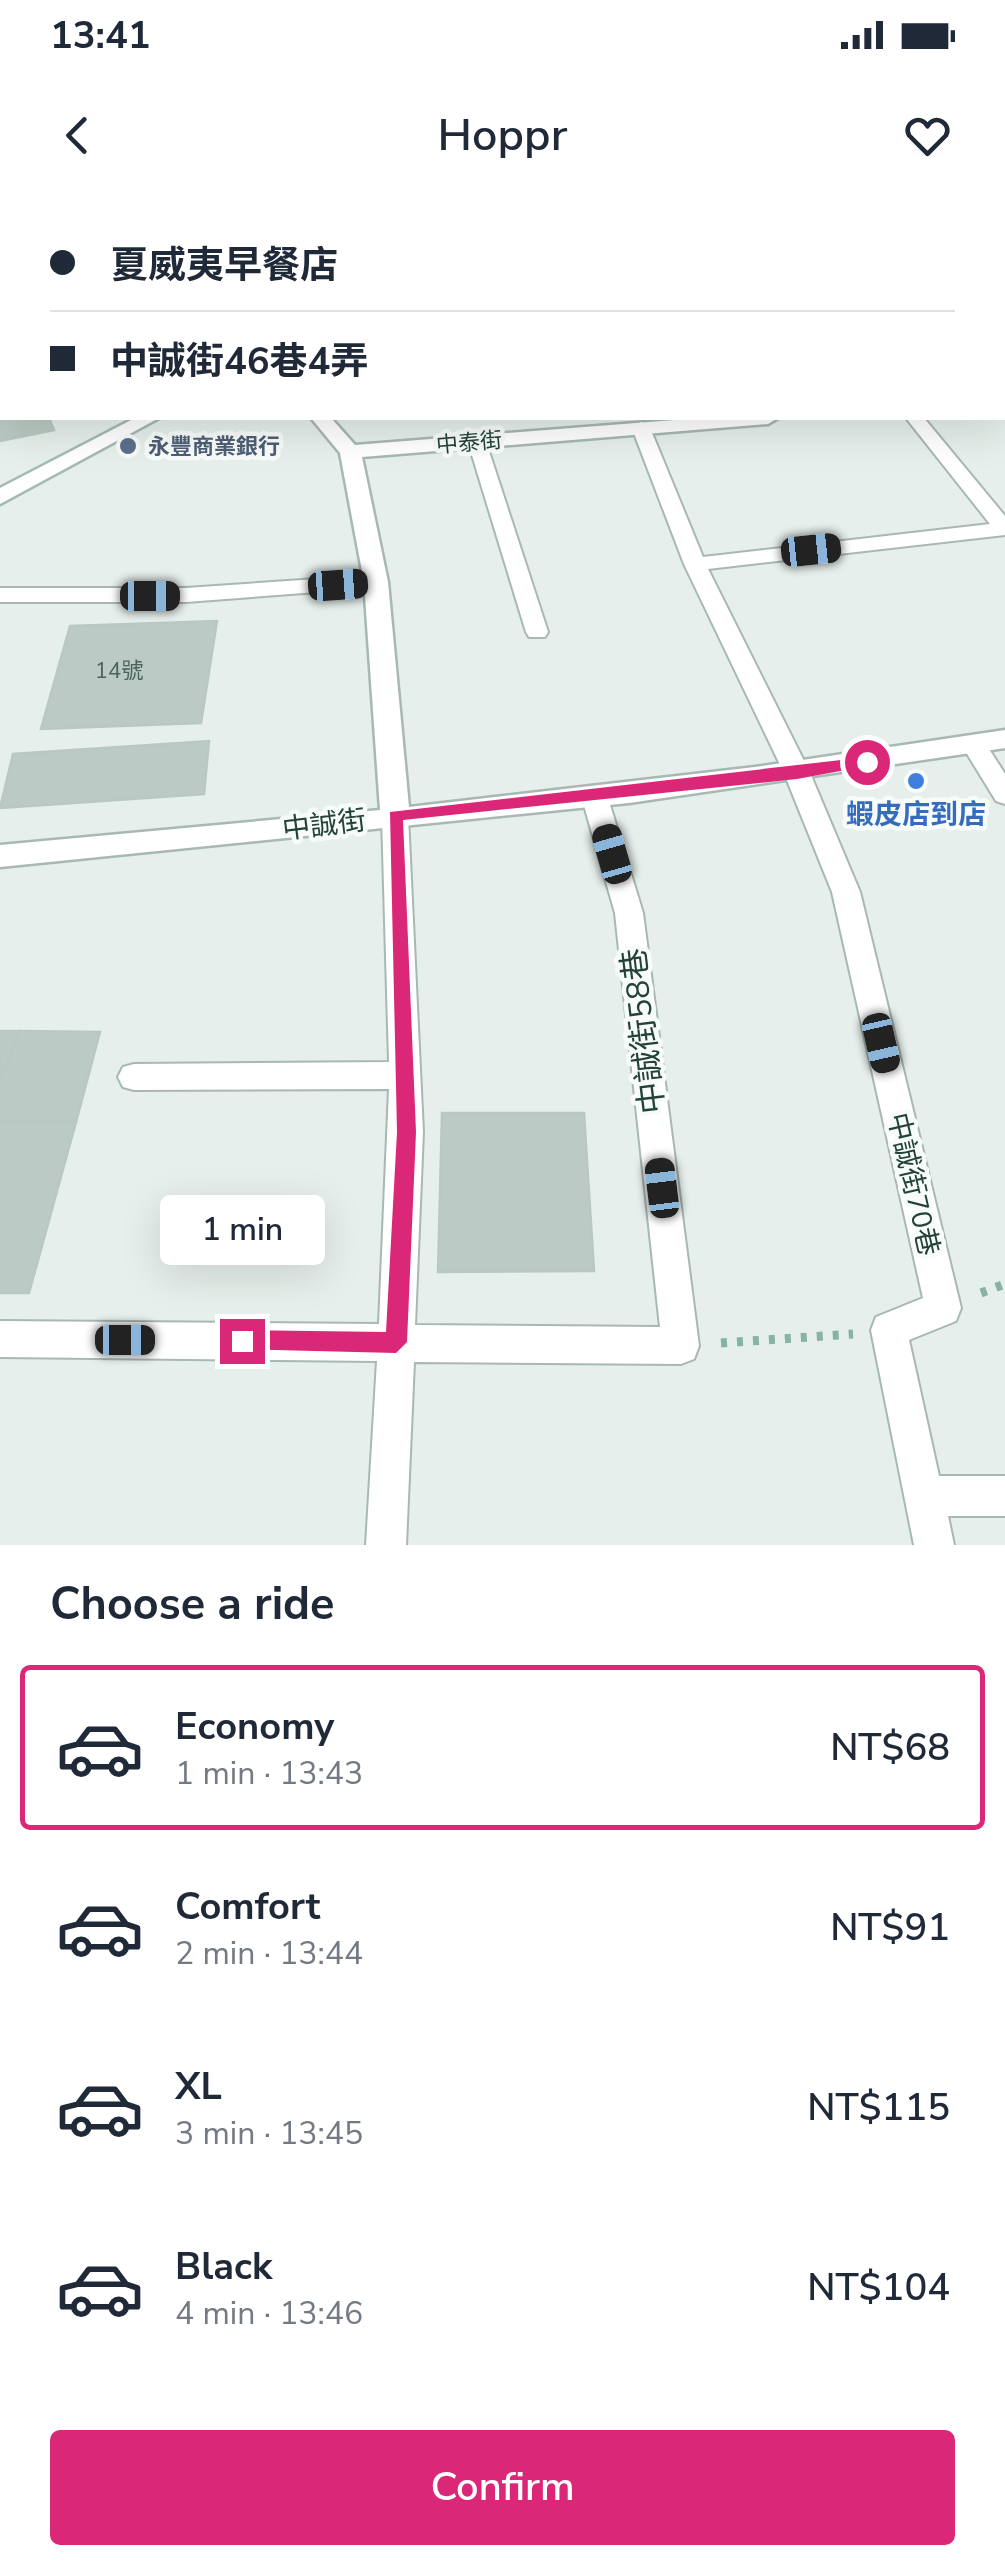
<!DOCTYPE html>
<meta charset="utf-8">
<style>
:root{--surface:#fff;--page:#f2f2f3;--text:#1f2937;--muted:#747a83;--line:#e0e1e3;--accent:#db2777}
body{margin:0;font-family:"Nunito Sans","Noto Sans TC",sans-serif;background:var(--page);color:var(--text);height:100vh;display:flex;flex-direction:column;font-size:38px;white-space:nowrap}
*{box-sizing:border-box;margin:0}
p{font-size:32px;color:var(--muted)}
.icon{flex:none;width:55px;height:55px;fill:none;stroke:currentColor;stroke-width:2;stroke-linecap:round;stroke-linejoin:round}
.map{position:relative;height:1345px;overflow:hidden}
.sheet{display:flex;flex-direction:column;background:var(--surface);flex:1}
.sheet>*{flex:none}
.top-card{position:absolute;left:0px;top:0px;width:1005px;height:220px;box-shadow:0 10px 40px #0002;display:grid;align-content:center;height:220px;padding:0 50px;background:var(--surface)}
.end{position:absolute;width:45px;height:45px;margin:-22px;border:12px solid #db2777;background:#fff;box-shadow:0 0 0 5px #fff}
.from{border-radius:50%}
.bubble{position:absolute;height:70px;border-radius:10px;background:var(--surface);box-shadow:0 10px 40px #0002;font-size:32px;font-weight:600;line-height:70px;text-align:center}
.car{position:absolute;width:30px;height:60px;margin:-30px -15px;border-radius:12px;box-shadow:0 0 8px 2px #0007;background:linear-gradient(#222 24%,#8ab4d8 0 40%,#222 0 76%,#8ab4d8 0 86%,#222 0)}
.top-card b{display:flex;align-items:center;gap:35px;height:95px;font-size:38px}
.top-card b+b{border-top:2px solid var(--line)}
.top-card i{width:25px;height:25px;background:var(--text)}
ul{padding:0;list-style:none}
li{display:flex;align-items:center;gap:30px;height:165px;margin:0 20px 15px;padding:0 30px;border:5px solid transparent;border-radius:10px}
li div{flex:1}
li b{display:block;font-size:38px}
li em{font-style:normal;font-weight:600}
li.active{border-color:var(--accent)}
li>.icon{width:90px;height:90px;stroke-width:1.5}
h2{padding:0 50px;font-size:45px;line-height:120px}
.action{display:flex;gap:20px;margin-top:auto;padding:20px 50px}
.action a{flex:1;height:115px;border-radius:10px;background:var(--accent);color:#fff;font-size:40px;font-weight:600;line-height:115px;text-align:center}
.status{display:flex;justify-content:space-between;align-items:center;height:70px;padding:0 50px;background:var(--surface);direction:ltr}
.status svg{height:28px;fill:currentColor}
header{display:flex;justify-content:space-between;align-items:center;height:130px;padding:0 50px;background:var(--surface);font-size:45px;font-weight:600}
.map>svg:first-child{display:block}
.building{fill:#bbcac4;stroke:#b8c9c2;stroke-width:2.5}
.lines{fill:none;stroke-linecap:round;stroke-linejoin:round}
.lane-casing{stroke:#a8b8b2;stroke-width:4}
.street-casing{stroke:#a8b8b2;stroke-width:5}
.secondary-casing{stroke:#a4bbb3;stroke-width:5}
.path{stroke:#86b3a5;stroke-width:9;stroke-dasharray:6 10;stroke-linecap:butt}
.lane{fill:#fff;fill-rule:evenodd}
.street{fill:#fff;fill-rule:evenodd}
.secondary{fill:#fff;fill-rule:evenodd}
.route{fill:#db2777}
.service-dot{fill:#5c6f8a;stroke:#f7fbf9;stroke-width:4}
.shop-dot{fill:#3f7fe0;stroke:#f7fbf9;stroke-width:4}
.labels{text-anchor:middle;stroke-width:9;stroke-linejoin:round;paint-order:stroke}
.far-street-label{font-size:22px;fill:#24423a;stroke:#f7fbf9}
.far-service-label{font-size:22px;font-weight:bold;fill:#4e5e75;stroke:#f7fbf9;text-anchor:start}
.number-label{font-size:22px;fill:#4a645c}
.shop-label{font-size:28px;font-weight:bold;fill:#366cbe;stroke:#f7fbf9}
.street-label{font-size:28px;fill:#24423a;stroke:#f7fbf9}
.near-street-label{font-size:32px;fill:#24423a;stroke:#f7fbf9}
</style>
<div class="status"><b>13:41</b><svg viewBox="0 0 49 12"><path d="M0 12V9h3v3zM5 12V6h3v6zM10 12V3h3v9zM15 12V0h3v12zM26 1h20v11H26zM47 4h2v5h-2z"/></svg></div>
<header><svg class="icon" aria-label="back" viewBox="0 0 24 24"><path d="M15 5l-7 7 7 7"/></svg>Hoppr<svg class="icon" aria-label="heart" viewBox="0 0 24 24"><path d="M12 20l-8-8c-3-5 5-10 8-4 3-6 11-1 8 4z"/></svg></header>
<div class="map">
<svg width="1005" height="1345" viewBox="0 0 1005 1345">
<rect width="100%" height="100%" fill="#e6efeb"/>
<g class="building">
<polygon points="16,0 149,0 150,2 17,2"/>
<polygon points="0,116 2,218 49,218 54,230 0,241"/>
<polygon points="217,421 201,523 41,529 70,426"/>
<polygon points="209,541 204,594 0,608 13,554"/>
<polygon points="0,831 19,831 0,880"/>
<polygon points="19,831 100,832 76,922 0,921 0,880"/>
<polygon points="442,913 584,913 594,1071 438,1072"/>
<polygon points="0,921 76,922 29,1093 0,1093"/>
</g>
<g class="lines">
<defs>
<g id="lane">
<polygon points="455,0 469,0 470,2 456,2"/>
<polygon points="686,0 701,0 702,2 688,2"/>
<polygon points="922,0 937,0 938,2 924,2"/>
<polygon points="1002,65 1005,65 1005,76 1002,75"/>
<polygon points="906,218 924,218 1005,316 1005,335 708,369 810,573 860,692 961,1108 956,1121 909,1140 939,1276 1005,1276 1005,1316 948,1316 954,1345 914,1345 871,1130 876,1117 923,1098 832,692 784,573 684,364 632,228 641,222 650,228 703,357 990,324"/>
<polygon points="477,236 486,242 548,432 545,437 529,437 526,432 468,242"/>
<polygon points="376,375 387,382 384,387 186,402 0,402 0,388 186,388"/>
<polygon points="973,536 982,538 1005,574 1005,604 996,601 961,544"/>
<polygon points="594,586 607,595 643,713 699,1146 694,1159 681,1164 414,1162 406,1345 366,1345 377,1161 0,1157 0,1121 379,1124 389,889 134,890 123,887 118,877 123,867 134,864 389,862 382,616 395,607 408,616 423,932 415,1125 660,1127 615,713 581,595"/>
</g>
<g id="street">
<rect x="1002" y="13" width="3" height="10"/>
<polygon points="0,32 2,33 2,50 0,49"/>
<rect x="1002" y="97" width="3" height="10"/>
<rect x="1002" y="192" width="3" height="12"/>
<polygon points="311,218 331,218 355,245 700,218 778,218 768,224 362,257 388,382 409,607 755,567 1005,530 1005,548 629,603 0,667 0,645 380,610 364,382 340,253"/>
</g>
<g id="secondary">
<polygon points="157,0 173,0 175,2 159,2"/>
<polygon points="135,218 159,218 0,304 0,288"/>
</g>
</defs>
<use href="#lane" class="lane-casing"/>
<use href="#street" class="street-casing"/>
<use href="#secondary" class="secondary-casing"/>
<g class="path">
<polyline points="981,1093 1005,1084"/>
<polyline points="721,1143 853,1134"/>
</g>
<use href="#lane" class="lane"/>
<use href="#street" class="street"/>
<use href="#secondary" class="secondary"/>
</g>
<polygon class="route" points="867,557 875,562 873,565 797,579 403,620 416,932 407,1142 396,1153 234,1149 231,1141 242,1130 386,1132 397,932 390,612"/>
<circle class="service-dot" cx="128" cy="246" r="10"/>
<circle class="shop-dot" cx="916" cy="581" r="10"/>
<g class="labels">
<g class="far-street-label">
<text transform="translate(469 242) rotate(-5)" y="8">中泰街</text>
</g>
<g class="far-service-label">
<text x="148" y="254">永豐商業銀行</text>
</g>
<g class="number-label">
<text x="119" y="478">14號</text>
</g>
<g class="shop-label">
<text x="916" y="624">蝦皮店到店</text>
</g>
<g class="street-label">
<text transform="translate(324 624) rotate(-7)" y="10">中誠街</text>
<text transform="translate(914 984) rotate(77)" y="10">中誠街70巷</text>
</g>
<g class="near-street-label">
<text transform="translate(643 831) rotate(-97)" y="11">中誠街58巷</text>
</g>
</g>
</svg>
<i class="end from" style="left:867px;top:562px"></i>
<i class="end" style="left:242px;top:1141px"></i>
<div class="bubble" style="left:160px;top:995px;width:165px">1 min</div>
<i class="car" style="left:811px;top:350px;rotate:84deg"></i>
<i class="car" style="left:338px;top:385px;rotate:86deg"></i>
<i class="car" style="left:150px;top:396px;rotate:90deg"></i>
<i class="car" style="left:612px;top:654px;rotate:344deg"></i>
<i class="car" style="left:881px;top:843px;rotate:167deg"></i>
<i class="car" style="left:662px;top:988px;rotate:353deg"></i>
<i class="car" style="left:125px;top:1140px;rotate:90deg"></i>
<div class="top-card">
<b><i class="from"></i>夏威夷早餐店</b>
<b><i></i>中誠街46巷4弄</b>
</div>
</div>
<section class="sheet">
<h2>Choose a ride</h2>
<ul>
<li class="active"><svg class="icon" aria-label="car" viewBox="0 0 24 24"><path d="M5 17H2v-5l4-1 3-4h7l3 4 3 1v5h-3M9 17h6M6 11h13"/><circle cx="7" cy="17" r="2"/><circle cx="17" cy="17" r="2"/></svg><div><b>Economy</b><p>1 min · 13:43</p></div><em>NT$68</em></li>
<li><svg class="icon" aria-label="car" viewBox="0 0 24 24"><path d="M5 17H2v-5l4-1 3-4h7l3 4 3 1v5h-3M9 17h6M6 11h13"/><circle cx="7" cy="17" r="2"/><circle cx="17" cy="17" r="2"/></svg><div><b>Comfort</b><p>2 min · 13:44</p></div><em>NT$91</em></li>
<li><svg class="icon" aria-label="car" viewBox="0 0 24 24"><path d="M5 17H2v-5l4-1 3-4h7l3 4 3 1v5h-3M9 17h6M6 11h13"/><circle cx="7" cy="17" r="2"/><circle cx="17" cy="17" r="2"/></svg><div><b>XL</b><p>3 min · 13:45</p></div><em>NT$115</em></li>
<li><svg class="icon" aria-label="car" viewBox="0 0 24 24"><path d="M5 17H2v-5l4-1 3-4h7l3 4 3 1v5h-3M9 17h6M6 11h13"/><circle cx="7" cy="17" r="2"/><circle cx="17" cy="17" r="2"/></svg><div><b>Black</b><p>4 min · 13:46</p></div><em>NT$104</em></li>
</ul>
<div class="action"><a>Confirm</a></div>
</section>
